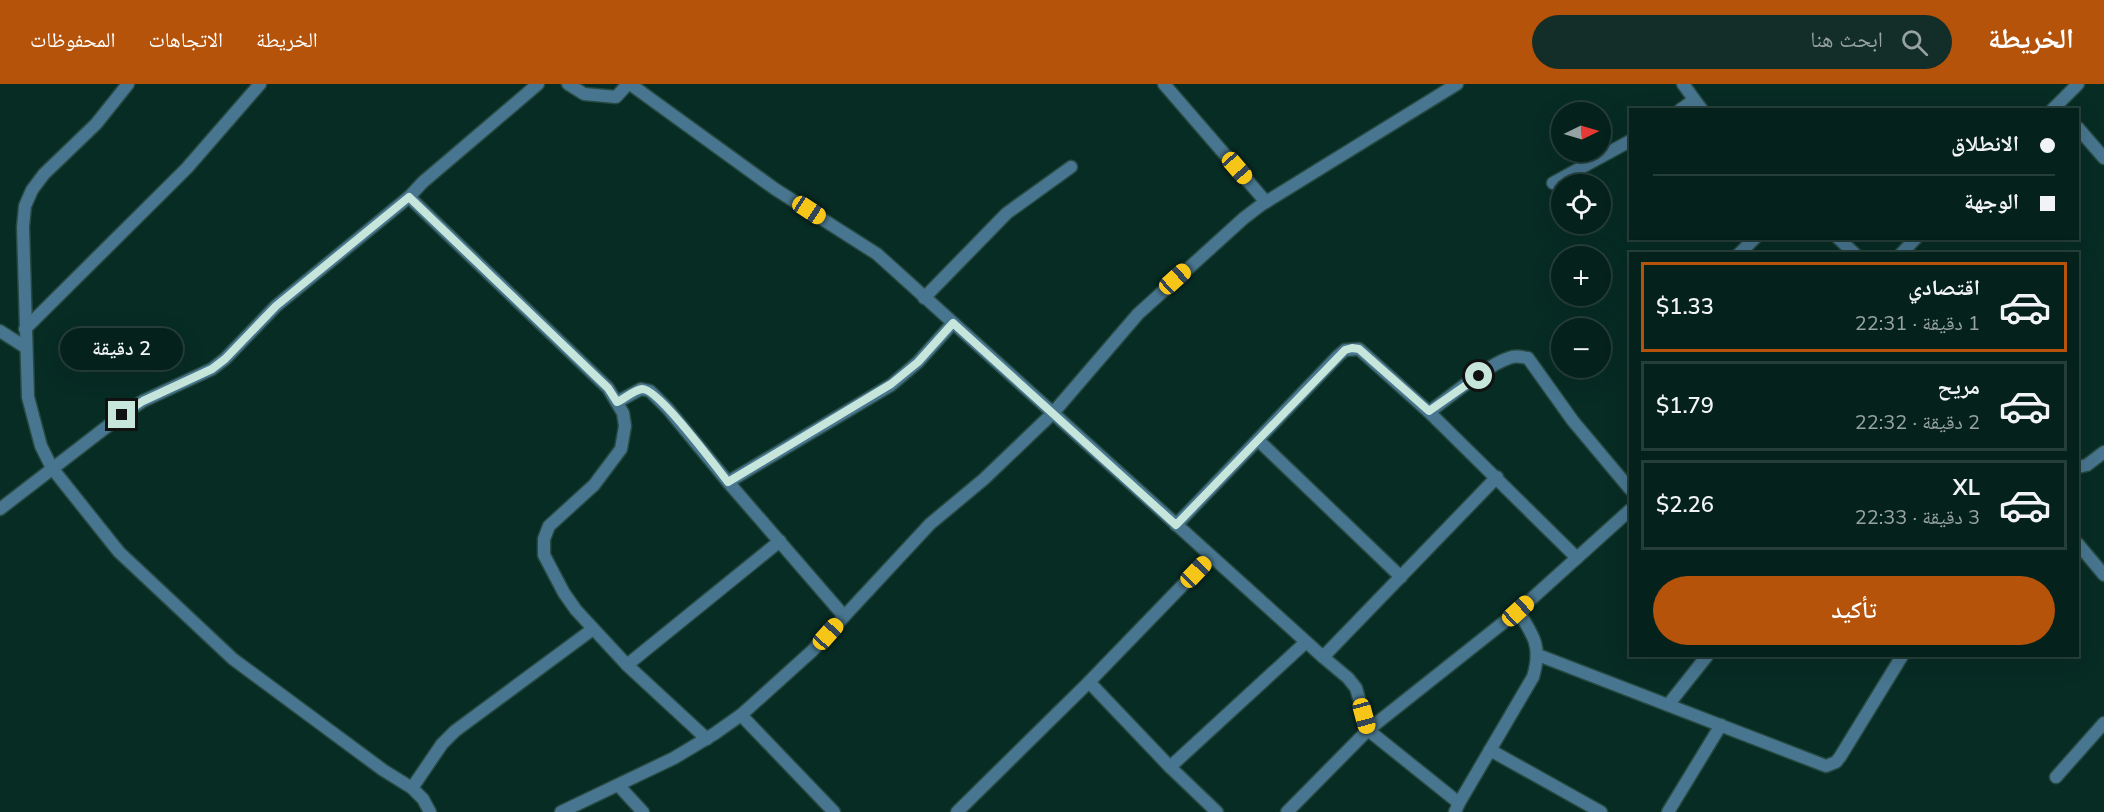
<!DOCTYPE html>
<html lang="ar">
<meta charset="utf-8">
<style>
:root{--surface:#05211b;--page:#132e28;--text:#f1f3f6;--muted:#97a3a3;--line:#263e3a;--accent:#b45309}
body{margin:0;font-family:"Nunito Sans","Noto Naskh Arabic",sans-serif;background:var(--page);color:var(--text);direction:rtl;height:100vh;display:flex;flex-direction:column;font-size:22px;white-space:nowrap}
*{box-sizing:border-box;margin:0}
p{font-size:20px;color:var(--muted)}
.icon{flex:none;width:33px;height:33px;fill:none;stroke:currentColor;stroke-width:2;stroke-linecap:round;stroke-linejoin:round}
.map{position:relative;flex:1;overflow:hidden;direction:ltr}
.panel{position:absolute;left:1629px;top:168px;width:450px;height:405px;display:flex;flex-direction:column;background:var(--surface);border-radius:0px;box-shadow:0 6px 24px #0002,0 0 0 2px var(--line);direction:rtl}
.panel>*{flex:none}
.top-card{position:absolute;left:1629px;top:24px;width:450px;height:132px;border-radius:0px;box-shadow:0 6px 24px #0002,0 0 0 2px var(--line);direction:rtl;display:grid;align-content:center;height:132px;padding:0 24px;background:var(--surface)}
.needle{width:39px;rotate:85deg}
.controls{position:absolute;left:1551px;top:18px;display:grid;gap:12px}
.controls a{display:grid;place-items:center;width:60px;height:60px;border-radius:50%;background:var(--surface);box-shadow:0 6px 24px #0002,0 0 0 2px var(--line);font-size:30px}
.end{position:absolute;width:27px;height:27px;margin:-14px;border:8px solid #c6e6dc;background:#111;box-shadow:0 0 0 3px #111}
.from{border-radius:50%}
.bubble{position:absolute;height:42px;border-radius:21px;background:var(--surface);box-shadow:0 6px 24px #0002,0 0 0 2px var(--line);font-size:20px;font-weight:600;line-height:42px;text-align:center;direction:rtl}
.car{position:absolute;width:18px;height:36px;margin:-18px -9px;border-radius:8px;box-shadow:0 0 4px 2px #0007;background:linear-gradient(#f5c518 24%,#345 0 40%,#f5c518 0 76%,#345 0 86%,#f5c518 0)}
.top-card b{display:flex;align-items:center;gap:21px;height:57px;font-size:22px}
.top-card b+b{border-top:2px solid var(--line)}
.top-card i{width:15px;height:15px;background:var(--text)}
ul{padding:10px 0 0;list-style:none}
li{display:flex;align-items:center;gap:18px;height:90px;margin:0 12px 9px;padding:0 12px;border:3px solid var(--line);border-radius:0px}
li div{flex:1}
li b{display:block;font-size:22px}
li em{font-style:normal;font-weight:600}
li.active{border-color:var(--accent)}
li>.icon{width:54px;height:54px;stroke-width:1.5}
.action{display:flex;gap:12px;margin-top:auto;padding:12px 24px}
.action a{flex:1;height:69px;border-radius:36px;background:var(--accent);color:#fff;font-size:24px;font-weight:600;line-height:69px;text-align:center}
header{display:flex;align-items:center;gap:36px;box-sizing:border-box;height:84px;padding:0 30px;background:var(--accent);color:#fff}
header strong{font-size:28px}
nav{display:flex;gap:33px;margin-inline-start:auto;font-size:21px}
.search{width:420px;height:54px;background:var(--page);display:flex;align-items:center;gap:15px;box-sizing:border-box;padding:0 21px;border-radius:33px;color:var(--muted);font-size:22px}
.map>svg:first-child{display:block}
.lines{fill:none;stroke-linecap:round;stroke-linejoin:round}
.street-casing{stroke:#264a41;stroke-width:15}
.street{stroke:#48758f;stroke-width:12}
.route{stroke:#c6e6dc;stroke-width:8}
</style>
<header>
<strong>الخريطة</strong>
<div class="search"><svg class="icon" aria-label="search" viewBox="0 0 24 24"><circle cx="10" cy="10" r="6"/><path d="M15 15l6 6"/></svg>ابحث هنا</div>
<nav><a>الخريطة</a><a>الاتجاهات</a><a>المحفوظات</a></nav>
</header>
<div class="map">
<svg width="2104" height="728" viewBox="0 0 2104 728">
<rect width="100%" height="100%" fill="#072c24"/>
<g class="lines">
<defs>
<g id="street">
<polyline points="128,0 96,40 44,90 32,106 25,122 23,143 28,313 41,362 52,384 119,468 233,575 383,686 412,704 423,715 430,728"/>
<polyline points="568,0 584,10 616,13 628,0"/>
<polyline points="630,0 775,105 877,170 1323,573 1348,594 1356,604 1368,646 1459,719"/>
<polyline points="1164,0 1266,118"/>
<polyline points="1683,0 1702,26"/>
<polyline points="1680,26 1694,16"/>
<polyline points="2052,26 2078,0"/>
<polyline points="2078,44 2104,74"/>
<polyline points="1553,99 1630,57"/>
<polyline points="409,113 608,304 623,329 625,342 621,365 594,401 549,442 544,455 544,471 564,509 576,526 627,581 707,655"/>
<polyline points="1838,154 1855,170"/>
<polyline points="1739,170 1755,154"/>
<polyline points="1901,170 1916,154"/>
<polyline points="924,214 1007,129 1071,83"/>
<polyline points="25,245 187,84 260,0"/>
<polyline points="0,247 25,263"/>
<polyline points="617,318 641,305 650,307 668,325 728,398 844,532"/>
<path d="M1429 328C1450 313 1487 281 1509 274 1516 271 1521 273 1528 274L1573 337 1630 405"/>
<polyline points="1258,356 1401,493"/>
<polyline points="2078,383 2087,381 2104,368"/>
<polyline points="728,398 891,301 918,278 953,239"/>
<polyline points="0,425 122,331 143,317 212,285 225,275 276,222 409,113 423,98 538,0"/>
<polyline points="1176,441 1338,272 1345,266 1359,265 1429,328 1577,474"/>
<polyline points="2078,460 2104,491"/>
<polyline points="1538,571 1826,682 1836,678 1840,673 1902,572"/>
<polyline points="1323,573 1497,393"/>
<polyline points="627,581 780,457"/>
<polyline points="1089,598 1170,683 1217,728"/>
<polyline points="1668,621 1707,572"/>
<polyline points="741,631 834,728"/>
<polyline points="1490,666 1601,728"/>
<polyline points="1170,683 1306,558"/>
<polyline points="2056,693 2104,639"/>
<polyline points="619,702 643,728"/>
<polyline points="412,704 442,660 455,647 593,545"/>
<polyline points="561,728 674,674 714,650 741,631 812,567 930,440 984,395 1053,329 1138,230 1244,134 1261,121 1457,0"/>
<polyline points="957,728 1089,598 1211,472"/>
<polyline points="1287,728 1368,646 1518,527 1630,426"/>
<path d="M1455 728 1459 719 1533 593C1542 563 1534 552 1518 527"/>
<polyline points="1668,728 1721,641"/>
</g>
</defs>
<use href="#street" class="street-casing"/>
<use href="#street" class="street"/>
</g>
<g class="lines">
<path class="route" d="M122 331 143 317 212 285 225 275 276 222 409 113 608 304 617 318C624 315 634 306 642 305 658 304 716 383 728 398L891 300 918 278 953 239 1176 441 1345 266 1352 264 1359 265 1429 327 1479 292"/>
</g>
</svg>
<div class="controls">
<a><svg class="needle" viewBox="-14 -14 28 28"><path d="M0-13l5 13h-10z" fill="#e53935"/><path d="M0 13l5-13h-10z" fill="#97a3a3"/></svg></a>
<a><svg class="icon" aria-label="locate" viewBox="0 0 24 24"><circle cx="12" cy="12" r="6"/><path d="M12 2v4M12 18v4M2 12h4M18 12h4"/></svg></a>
<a>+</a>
<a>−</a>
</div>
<i class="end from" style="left:1479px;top:292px"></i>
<i class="end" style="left:122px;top:331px"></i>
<div class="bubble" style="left:60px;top:244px;width:123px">2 دقيقة</div>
<i class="car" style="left:1237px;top:84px;rotate:139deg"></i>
<i class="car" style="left:809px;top:126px;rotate:123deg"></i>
<i class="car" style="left:1175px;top:195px;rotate:48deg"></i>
<i class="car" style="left:1196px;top:488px;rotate:44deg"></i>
<i class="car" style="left:1518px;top:527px;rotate:48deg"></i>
<i class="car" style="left:828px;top:550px;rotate:42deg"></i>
<i class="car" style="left:1364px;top:632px;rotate:165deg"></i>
<div class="top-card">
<b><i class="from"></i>الانطلاق</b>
<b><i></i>الوجهة</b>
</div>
<section class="panel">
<ul>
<li class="active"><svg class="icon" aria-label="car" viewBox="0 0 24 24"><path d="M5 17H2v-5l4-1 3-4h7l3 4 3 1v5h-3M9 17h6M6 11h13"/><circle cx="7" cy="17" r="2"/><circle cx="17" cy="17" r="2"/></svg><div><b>اقتصادي</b><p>1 دقيقة · 22:31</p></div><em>$1.33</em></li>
<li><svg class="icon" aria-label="car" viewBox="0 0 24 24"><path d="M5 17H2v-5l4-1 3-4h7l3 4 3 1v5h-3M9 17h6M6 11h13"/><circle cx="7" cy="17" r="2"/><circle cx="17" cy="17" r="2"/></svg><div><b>مريح</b><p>2 دقيقة · 22:32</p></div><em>$1.79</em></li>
<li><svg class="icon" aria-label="car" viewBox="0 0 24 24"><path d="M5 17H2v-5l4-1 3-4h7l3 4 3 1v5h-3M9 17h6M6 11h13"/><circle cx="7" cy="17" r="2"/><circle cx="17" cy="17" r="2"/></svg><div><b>XL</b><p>3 دقيقة · 22:33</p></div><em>$2.26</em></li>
</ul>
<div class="action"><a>تأكيد</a></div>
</section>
</div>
